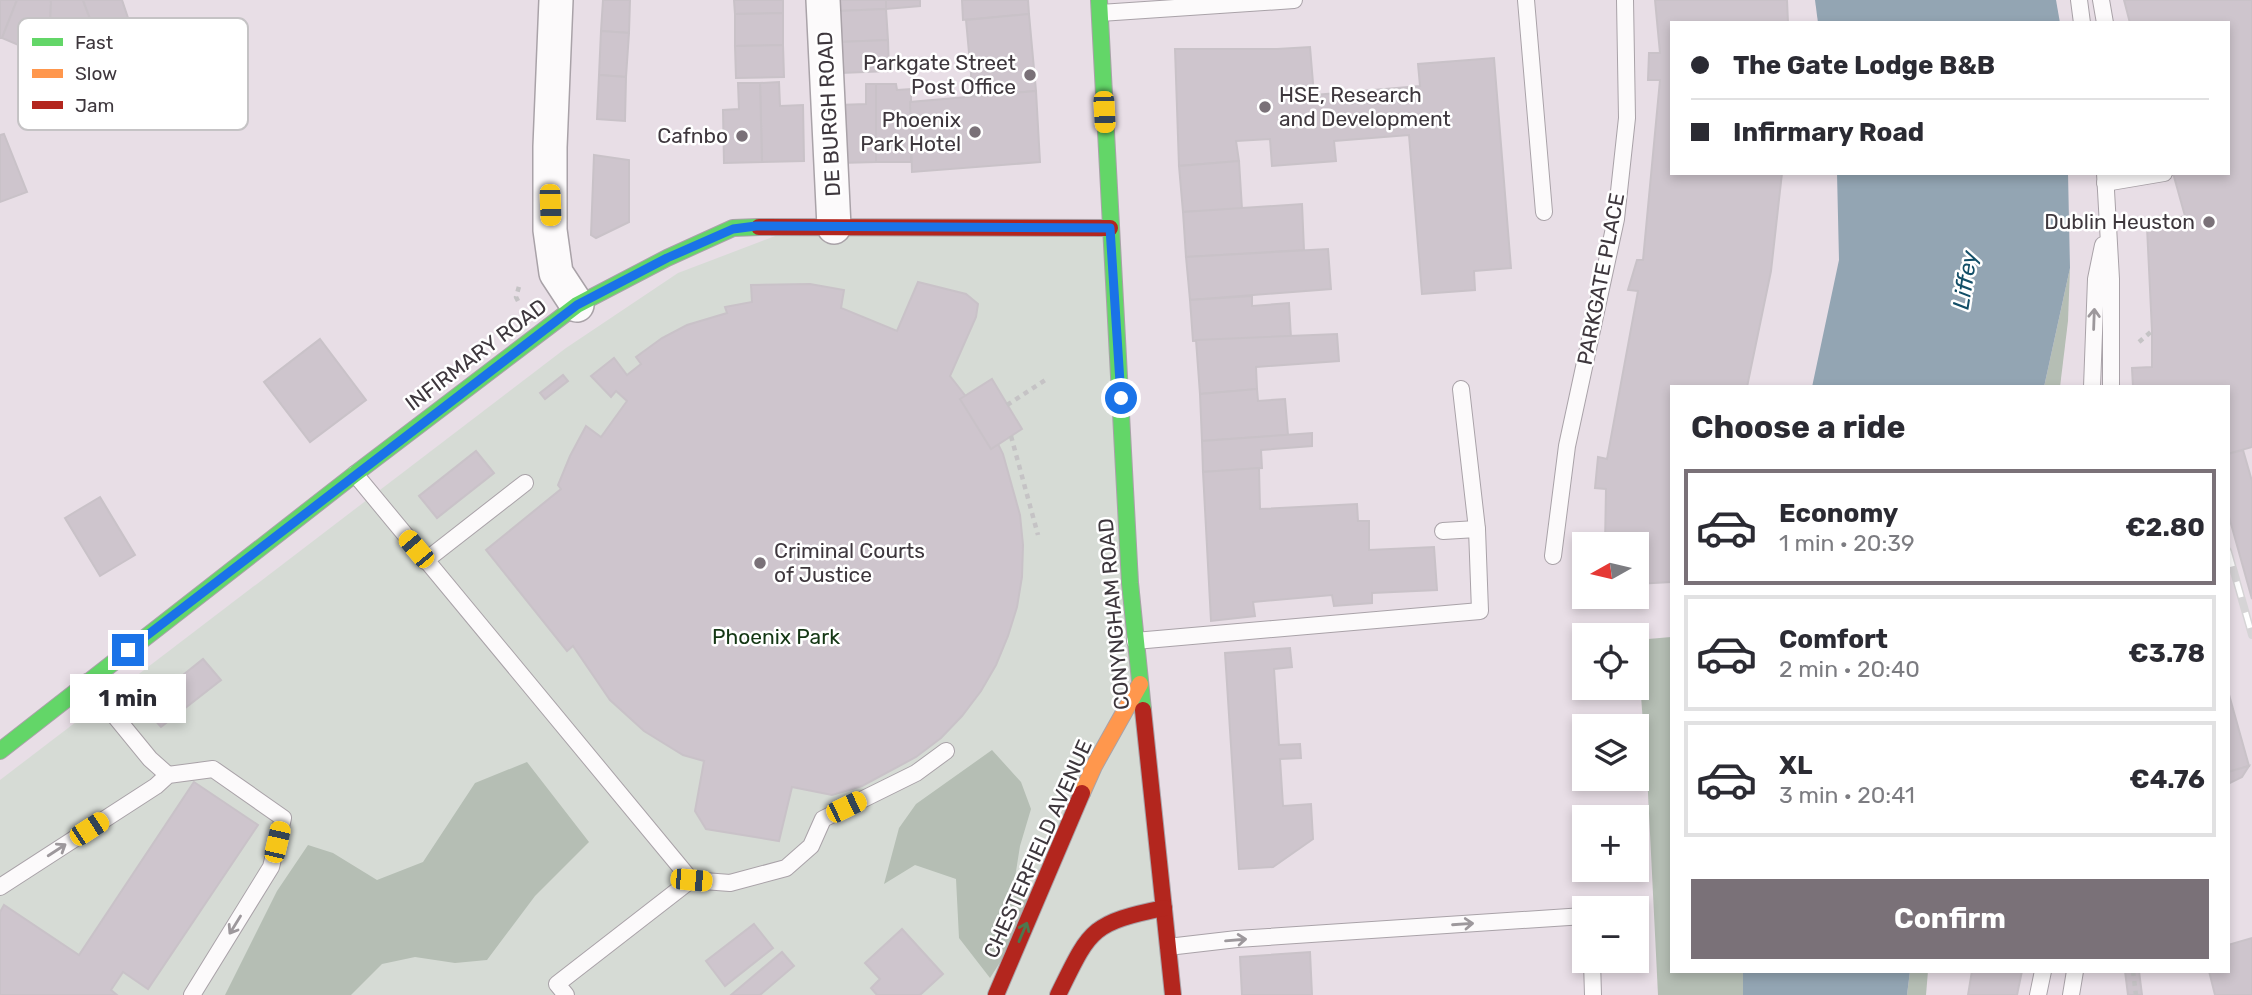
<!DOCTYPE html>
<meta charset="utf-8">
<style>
:root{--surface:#fff;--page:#f7f7f7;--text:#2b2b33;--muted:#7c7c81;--line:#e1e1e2;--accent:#7a7178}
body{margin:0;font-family:Rubik,sans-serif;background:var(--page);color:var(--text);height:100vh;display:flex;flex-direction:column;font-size:26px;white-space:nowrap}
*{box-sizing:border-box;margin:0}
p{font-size:23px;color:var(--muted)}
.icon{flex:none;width:38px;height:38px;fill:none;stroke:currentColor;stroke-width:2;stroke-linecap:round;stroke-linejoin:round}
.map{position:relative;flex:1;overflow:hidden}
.sheet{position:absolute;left:1670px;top:385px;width:560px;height:588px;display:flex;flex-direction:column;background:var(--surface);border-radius:0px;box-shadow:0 4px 10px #0003}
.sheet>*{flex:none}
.top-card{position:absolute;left:1670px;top:21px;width:560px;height:154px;border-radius:0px;box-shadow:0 4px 10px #0003;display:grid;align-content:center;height:154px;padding:0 21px;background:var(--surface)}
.needle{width:46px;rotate:262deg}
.buttons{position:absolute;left:1572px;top:532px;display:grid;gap:14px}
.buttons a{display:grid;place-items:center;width:77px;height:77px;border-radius:0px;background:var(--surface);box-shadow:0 4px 10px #0003;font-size:35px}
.end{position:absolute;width:32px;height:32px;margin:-16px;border:9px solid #1a73e8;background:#fff;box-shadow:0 0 0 4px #fff}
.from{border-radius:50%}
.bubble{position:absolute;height:49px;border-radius:0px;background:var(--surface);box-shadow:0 4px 10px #0003;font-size:23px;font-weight:700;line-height:49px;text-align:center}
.car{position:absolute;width:21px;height:42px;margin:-21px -10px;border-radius:9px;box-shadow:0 0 5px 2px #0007;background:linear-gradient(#f5c518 24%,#345 0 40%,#f5c518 0 76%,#345 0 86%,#f5c518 0)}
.top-card b{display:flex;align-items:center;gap:24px;height:66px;font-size:26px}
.top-card b+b{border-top:2px solid var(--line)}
.top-card i{width:18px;height:18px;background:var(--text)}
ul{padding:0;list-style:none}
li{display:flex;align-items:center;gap:21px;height:116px;margin:0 14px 10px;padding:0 7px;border:4px solid var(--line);border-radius:0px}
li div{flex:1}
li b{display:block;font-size:26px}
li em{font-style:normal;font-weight:700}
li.on{border-color:var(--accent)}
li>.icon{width:63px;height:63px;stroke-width:1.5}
h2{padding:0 21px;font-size:32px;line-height:84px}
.action{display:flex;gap:14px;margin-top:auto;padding:14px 21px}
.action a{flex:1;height:80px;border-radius:0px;background:var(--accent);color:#fff;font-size:28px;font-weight:700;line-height:80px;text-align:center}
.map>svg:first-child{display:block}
.green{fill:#d6dbd5}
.forest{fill:#b5beb4}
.water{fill:#93a5b3}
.building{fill:#cec5cd;stroke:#c9c2c8;stroke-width:2}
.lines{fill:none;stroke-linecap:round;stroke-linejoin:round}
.lane-casing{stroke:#a9a2a8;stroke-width:18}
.street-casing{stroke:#a9a2a8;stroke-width:36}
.fast-casing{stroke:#a9a2a8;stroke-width:18}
.slow-casing{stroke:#a9a2a8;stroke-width:18}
.jam-casing{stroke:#a9a2a8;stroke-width:18}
.path{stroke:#c5c3c5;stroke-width:4.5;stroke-dasharray:5 5;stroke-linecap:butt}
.lane{stroke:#fcfafb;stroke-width:16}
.street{stroke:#fcfafb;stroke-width:33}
.fast{stroke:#63d668;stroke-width:16}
.slow{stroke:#ff974d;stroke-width:16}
.jam{stroke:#b3261e;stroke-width:16}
.rail-casing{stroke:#d6d4d6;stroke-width:8}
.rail{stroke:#fff;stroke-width:5;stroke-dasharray:16;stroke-linecap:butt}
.oneway{stroke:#9d989c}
.oneway2{stroke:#4d774e}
.route{stroke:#1a73e8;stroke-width:9}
.poi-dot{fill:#7a7178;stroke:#fff;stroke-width:2.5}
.labels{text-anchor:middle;stroke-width:5;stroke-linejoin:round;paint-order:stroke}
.poi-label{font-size:21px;fill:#3e373d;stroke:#fff;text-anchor:end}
.street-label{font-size:21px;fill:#3e373d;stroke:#fff}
.park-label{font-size:21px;fill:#143714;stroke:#fff}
.water-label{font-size:23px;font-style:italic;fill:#124e67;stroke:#fff}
.key{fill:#fff;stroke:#c5c3c5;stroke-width:2}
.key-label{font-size:19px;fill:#3e373d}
</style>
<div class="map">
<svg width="2252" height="995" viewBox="0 0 2252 995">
<rect width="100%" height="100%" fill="#e8dee6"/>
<polygon class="green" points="799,227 1110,228 1173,995 0,995 0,780 566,348 678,273"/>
<g class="forest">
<polygon points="2070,268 2068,321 2060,387 2044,387"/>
<polygon points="1671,637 1671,971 1743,971 1743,995 1658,995 1648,793 1637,640"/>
<polygon points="992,750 1021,782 1031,809 1020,846 1014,884 1035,908 990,978 959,938 956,879 915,865 884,884 899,828 916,804"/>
<polygon points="527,762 589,842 535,896 487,960 455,963 415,957 382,964 351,995 225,995 277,891 308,845 333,853 377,880 423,862 475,783"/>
<polygon points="1910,971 1928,971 1926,995 1907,995"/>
</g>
<g class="water">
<polygon points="1815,0 2056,0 2060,23 1818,23"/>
<polygon points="1837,173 2068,173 2070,268 2044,387 1812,387 1839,260"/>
<polygon points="1743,971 1910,971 1907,995 1743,995"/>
</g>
<g class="building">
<polygon points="0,0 17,0 2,38 0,38"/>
<polygon points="17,0 51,0 49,58 2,38"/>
<polygon points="51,0 83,0 98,40 49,58"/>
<polygon points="83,0 122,0 131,27 98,40"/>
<polygon points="603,0 630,0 629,33 601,31"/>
<polygon points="734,0 783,0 783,13 735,14"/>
<polygon points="837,0 886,0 886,9 838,11"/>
<polygon points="886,0 920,0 920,6 886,9"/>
<polygon points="962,0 1028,0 1029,14 963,20"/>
<polygon points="1655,0 1787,0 1788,23 1671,23 1671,173 1782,173 1771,271 1747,387 1671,387 1671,582 1636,584 1636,544 1605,544 1606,489 1595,488 1598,457 1607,459 1638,291 1628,290 1637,260 1643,260 1660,80 1648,80 1649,53 1660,53"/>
<polygon points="2124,0 2252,0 2252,447 2228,454 2228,387 2133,387 2132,368 2152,367 2152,331 2147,227 2185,216 2173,173 2228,173 2228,23 2130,23"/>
<polygon points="886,9 888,40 839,42 838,11"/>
<polygon points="783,13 783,45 735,46 735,14"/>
<polygon points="1029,14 1036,91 973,96 966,20"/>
<polygon points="601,31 629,33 626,77 599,75"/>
<polygon points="888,40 889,71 841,73 839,42"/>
<polygon points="783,45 784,77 736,78 735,46"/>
<polygon points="1310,47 1314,95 1420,86 1418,64 1494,58 1511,268 1474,271 1475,290 1422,294 1409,135 1334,141 1336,161 1272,166 1270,139 1236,141 1239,161 1179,166 1175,49 1277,49"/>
<polygon points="599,75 626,77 625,121 597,119"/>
<polygon points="779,82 780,106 803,105 804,161 762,162 760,83"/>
<polygon points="738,83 760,83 762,162 724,163 723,110 739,109"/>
<polygon points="866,84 876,84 876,162 840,163 839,105 866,104"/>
<polygon points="876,84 896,84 897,90 911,89 911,162 876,162"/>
<polygon points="1036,91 1040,162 912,172 910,102"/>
<polygon points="4,134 27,192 0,202 0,135"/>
<polygon points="594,155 629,160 629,222 596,238 591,235"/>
<polygon points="1239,161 1242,209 1183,212 1179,166"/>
<polygon points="1302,204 1304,250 1186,257 1183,212"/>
<polygon points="1328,249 1331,289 1190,300 1186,257"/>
<polygon points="918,282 966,294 978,304 976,317 950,376 989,426 1003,454 1020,515 1023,545 1022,577 1017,607 1008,636 996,665 981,691 962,716 941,738 916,757 862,786 832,795 792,787 779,841 706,829 695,811 704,761 683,755 644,731 610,700 573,646 567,651 486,550 561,489 558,485 570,456 586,426 601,437 627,401 616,391 611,397 591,376 614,358 627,375 641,364 636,357 662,338 687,325 727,313 725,307 752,302 751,285 810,284 844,290 841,308 897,331"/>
<polygon points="1252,296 1252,306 1289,303 1291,338 1193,341 1190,300"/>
<polygon points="1337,334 1339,361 1256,367 1257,389 1200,394 1196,340"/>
<polygon points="320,339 366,400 310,442 264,382"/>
<polygon points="563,375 568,381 545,399 540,393"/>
<polygon points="992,379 1022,429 991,449 960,399"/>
<polygon points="1257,389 1258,401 1285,399 1288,435 1202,441 1200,394"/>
<polygon points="1312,433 1312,446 1261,450 1262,468 1203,472 1202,441"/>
<polygon points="2243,450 2252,481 2252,599 2228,513 2228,454"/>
<polygon points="476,451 494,473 437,518 419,496"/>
<polygon points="1259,468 1260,509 1357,504 1358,521 1369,521 1369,550 1434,547 1437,590 1372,593 1372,603 1334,606 1332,595 1253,602 1255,616 1211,621 1203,472"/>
<polygon points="100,497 135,555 100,576 65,518"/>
<polygon points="1290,648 1292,667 1274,669 1279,745 1300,744 1301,758 1280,759 1283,806 1311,804 1313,839 1273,867 1239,869 1225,653"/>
<polygon points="203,659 221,680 161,727 154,719 132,716"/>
<polygon points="2228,691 2249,766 2228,772"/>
<polygon points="2249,766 2242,777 2228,784 2228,772"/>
<polygon points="194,782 258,825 148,989 123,972 111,990 117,995 0,995 0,912 4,905 79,955"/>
<polygon points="754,924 773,948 725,986 706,961"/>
<polygon points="902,929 943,974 920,995 877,995 871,988 880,979 865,963"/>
<polygon points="2252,938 2252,995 2215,995 2209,971 2228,971 2228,945"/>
<polygon points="782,952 794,966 760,995 731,995"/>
<polygon points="1310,952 1312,995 1242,995 1240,957"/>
<polygon points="1972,971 2022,971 2017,995 1968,995"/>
<polygon points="2125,971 2139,971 2142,995 2128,995"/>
</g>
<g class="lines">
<defs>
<g id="lane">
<polyline points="1526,0 1544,212"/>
<polyline points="2079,0 2082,23"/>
<polyline points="2101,0 2105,23"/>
<polyline points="1100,13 1294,0"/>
<polyline points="2105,173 2111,279 2111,387"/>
<polyline points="2105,183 2164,173"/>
<polyline points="2092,387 2096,279 2103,245"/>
<polyline points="355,474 691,880 557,984 566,995"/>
<polyline points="1443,531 1477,529"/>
<polyline points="1553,556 1567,446 1616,219 1627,118 1625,0"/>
<polyline points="425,561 525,483"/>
<polyline points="1135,641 1480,611 1477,529 1461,389"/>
<polyline points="87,682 150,759 168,775"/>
<polyline points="691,880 730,883 786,868 811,846 823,819 916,773 946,751"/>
<polyline points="0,887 156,786 168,775 213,769 283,818 271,867 192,995"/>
<polyline points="1168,947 1237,939 1584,916"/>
<polyline points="1592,961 1593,995"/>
<polyline points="2038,995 2043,971"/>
<polyline points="2071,995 2075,971"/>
</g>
<g id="street">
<polyline points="556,0 550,147 550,230 556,273 577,305"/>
<polyline points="823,0 834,227"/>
</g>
<g id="fast">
<polyline points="1099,0 1130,583 1143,710"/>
<polyline points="0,751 355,474 577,305 667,258 733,228 759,227"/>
</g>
<polyline id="slow" points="1082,793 1094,766 1140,684"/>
<g id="jam">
<polyline points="759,227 1110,228"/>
<polyline points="1143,710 1173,995"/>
<polyline points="996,995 1082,793"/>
<path d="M1058 995C1090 930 1090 923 1164 908"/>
</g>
</defs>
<use href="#lane" class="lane-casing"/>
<use href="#street" class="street-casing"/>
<use href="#fast" class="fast-casing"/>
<use href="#slow" class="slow-casing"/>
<use href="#jam" class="jam-casing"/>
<g class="path">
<polyline points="518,301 516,297 520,283"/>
<polyline points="2139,342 2152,331"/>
<polyline points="1007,405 1047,379"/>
<polyline points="1011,436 1038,535"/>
<polyline points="2133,971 2136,995"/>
</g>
<use href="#lane" class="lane"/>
<use href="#street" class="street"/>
<use href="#fast" class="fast"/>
<use href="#slow" class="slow"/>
<use href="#jam" class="jam"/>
<defs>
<polyline id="rail" points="2228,551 2252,635"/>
</defs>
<use href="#rail" class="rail-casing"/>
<use href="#rail" class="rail"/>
</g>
<defs><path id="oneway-shaft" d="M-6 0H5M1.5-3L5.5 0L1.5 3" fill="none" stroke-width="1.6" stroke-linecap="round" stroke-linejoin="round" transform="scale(1.75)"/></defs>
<g class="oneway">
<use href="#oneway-shaft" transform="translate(2094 319) rotate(-88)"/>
<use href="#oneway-shaft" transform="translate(57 850) rotate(-33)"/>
<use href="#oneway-shaft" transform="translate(1463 924) rotate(-4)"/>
<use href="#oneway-shaft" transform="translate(235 925) rotate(122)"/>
<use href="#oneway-shaft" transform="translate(1236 940) rotate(-5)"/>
</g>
<use class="oneway2" href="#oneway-shaft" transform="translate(1023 932) rotate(-67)"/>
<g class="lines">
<polyline class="route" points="128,650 577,305 667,258 733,229 756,226 1110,228 1121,398"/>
</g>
<g class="poi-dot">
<circle cx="1030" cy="75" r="7"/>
<circle cx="1265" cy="107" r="7"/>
<circle cx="975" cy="132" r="7"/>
<circle cx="742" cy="136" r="7"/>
<circle cx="2209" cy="222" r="7"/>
<circle cx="760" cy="563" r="7"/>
</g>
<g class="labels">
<g class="poi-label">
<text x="1016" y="70">Parkgate Street<tspan x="1016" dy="24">Post Office</tspan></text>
<text x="1279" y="102" text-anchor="start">HSE, Research<tspan x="1279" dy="24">and Development</tspan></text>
<text x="961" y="127">Phoenix<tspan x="961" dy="24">Park Hotel</tspan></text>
<text x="728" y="143">Cafnbo</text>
<text x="2195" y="229">Dublin Heuston</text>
<text x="774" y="558" text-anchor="start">Criminal Courts<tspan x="774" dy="24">of Justice</tspan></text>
</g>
<g class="street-label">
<text transform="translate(829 114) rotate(-93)" y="7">DE BURGH ROAD</text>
<text transform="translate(1601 279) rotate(-79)" y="7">PARKGATE PLACE</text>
<text transform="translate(476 355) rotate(-37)" y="7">INFIRMARY ROAD</text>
<text transform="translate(1114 614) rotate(-95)" y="7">CONYNGHAM ROAD</text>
<text transform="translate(1038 849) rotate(-66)" y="7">CHESTERFIELD AVENUE</text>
</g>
<g class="park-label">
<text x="776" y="644">Phoenix Park</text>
</g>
<g class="water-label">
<text transform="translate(1965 280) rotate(-81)" y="8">Liffey</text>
</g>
</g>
<rect x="18" y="18" width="230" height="112" rx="10" class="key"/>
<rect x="32" y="38" width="31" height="8" fill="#63d668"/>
<rect x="32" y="69" width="31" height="9" fill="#ff974d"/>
<rect x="32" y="101" width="31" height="8" fill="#b3261e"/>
<g class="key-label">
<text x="75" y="49">Fast</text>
<text x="75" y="80">Slow</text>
<text x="75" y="112">Jam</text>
</g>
</svg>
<div class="buttons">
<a><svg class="needle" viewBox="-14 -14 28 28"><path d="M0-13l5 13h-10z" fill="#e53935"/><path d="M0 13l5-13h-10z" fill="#7c7c81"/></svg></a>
<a><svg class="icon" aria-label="locate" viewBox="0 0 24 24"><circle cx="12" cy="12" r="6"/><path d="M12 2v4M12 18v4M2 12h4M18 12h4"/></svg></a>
<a><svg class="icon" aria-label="layers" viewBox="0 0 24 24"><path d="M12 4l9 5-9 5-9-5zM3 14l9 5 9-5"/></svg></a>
<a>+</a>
<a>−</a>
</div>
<i class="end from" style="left:1121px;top:398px"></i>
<i class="end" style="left:128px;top:650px"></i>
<div class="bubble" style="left:70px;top:674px;width:116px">1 min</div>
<i class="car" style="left:1104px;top:112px;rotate:177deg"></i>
<i class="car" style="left:550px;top:205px;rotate:178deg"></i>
<i class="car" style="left:416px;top:549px;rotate:320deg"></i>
<i class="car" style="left:846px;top:807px;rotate:64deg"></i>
<i class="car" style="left:89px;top:829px;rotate:57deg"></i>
<i class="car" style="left:277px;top:842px;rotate:13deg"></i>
<i class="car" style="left:691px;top:880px;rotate:95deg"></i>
<div class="top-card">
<b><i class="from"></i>The Gate Lodge B&amp;B</b>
<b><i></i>Infirmary Road</b>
</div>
<section class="sheet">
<h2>Choose a ride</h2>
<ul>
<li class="on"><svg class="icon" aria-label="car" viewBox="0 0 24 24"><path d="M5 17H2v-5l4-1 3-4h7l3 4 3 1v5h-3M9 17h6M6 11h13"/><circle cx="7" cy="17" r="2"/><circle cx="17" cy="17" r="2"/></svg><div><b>Economy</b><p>1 min · 20:39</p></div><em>€2.80</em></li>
<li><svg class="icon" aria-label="car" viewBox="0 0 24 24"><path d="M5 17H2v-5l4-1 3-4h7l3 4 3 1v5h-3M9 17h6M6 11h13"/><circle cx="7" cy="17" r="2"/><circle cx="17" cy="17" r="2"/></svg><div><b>Comfort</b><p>2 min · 20:40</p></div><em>€3.78</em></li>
<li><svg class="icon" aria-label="car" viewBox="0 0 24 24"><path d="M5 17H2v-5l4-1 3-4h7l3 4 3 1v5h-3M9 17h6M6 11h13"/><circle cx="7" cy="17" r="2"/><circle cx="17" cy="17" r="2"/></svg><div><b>XL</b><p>3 min · 20:41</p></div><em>€4.76</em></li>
</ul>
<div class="action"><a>Confirm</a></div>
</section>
</div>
